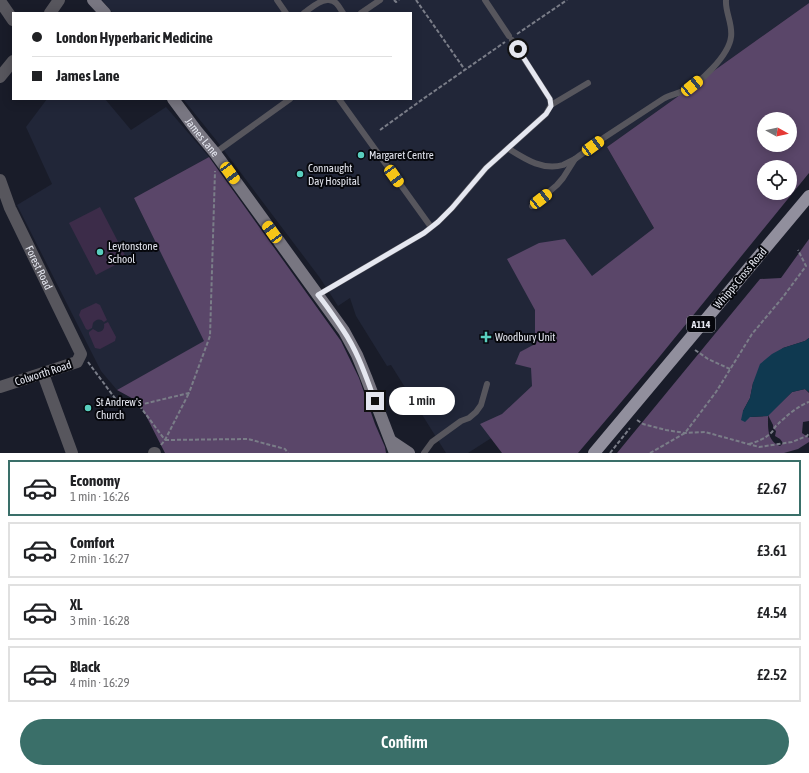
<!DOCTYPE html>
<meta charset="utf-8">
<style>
:root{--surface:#fff;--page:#f6f6f6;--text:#202124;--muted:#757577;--line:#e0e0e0;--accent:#3a6f69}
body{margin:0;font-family:"Asap Condensed",sans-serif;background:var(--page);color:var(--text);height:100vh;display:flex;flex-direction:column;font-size:15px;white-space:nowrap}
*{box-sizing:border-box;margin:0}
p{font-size:13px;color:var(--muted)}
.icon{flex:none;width:22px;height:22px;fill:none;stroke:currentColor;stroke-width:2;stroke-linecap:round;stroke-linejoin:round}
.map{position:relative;height:453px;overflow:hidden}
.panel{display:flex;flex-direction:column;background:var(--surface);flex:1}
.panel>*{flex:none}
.hud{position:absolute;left:12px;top:12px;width:400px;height:88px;border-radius:0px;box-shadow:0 2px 10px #0003;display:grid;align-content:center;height:88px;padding:0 20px;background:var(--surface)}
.needle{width:26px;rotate:98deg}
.fabs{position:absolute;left:757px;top:112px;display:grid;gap:8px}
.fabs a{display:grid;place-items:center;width:40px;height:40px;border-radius:50%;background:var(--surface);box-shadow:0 2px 10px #0003;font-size:20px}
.end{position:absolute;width:18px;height:18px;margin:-9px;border:5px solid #e5e7f0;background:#111;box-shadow:0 0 0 2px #111}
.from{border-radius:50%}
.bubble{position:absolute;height:28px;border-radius:14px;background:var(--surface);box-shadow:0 2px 10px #0003;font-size:13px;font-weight:600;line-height:28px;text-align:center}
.car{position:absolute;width:12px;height:24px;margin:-12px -6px;border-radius:5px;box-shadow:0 0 3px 1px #0007;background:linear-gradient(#f5c518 24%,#345 0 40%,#f5c518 0 76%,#345 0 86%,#f5c518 0)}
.hud b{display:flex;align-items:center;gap:14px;height:38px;font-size:15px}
.hud b+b{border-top:1px solid var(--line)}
.hud i{width:10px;height:10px;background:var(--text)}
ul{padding:7px 0 0;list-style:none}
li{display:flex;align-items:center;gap:12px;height:56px;margin:0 8px 6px;padding:0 12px;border:2px solid var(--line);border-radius:0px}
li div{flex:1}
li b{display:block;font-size:15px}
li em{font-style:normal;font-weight:600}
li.selected{border-color:var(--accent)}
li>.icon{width:36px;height:36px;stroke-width:1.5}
.cta{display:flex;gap:8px;margin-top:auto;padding:8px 20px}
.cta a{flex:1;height:46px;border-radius:24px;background:var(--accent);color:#fff;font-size:16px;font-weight:600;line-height:46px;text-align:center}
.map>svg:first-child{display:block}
.built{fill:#212638}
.green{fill:#3c2c49}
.forest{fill:#5a4669;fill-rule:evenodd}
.water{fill:#0f3950}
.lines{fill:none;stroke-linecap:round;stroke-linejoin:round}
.path{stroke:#7a7d88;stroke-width:2;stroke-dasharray:4 2;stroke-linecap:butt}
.lane{stroke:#57565d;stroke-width:6}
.street{stroke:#57565d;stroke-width:12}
.secondary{stroke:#787681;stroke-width:12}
.primary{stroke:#918f9d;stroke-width:12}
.route{stroke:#e5e7f0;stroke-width:5}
.poi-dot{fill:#59cebe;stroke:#06070c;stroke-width:1.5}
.labels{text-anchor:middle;stroke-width:4;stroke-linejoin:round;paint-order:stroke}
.shield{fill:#06070c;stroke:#a2a4ac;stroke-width:1}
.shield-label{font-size:10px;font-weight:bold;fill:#e5e7f0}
.street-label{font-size:11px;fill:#e5e7f0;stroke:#06070c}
.poi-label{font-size:11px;fill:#e5e7f0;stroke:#06070c;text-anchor:start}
</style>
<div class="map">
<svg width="809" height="453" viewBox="0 0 809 453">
<rect width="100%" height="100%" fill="#191c29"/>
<g class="built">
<polygon points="102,0 809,0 809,3 607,147 654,228 592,277 565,239 618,357 468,453 446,453 391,365 387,366 356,316 350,298 338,306 320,278 216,140 183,99 411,99 411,13 113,13"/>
<polygon points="47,99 105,99 131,130 166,107 209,157 134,198 205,341 117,390 101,371 17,205 52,184 26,127"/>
</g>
<g class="green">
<polygon points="100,207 127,259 96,275 69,223"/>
<path d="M96 303 100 305 107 320 104 322C100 318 96 319 93 323L92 328 88 330 86 329 79 315 81 310Z"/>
<path d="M108 322 116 337 115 341 100 349 95 348 89 334V332L93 329 98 332C102 332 105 329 104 324Z"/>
</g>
<g class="forest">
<path d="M809 3V173L656 361 578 453H502L480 424 502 414 532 386 531 368 515 364 520 352 535 344V310L507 259 539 243 565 239 592 276 654 228 607 147ZM764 119H790V145H764ZM764 167H790V193H764Z"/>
<polygon points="209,157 341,341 359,378 375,424 385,447 386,453 165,453 139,402 117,390 204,341 134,198"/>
<path d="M809 239V338L805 341 783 348 753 383 750 398 743 411 750 417 768 416C768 428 767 441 780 446L783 443 780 439 775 436 776 431 773 428V425L768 415 792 392 805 389 809 393V421L803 422 802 433 809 438V442L798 449 784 453H617L760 279 781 278Z"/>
</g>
<polygon class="water" points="809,338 809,392 805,389 792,392 768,416 750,417 745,422 741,420 743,411 750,398 753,383 760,364 772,354 783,348 805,341"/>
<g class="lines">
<g class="path">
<polyline points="394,0 396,2 399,0"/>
<polyline points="416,0 465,70"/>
<polyline points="517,34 567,0"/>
<polyline points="380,130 423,99 505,42"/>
<polyline points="695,350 708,359 730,369"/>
<polyline points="88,362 117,401 127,405 139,405 165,440"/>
<polyline points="139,405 189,393 210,336 215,171"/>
<polyline points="637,420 643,424 666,430 685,433 705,432 759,447 792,442 807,436 809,433"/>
<polyline points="165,440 248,439 285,449 288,453"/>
<path d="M749 444C757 442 766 438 772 432 774 429 775 426 778 424 785 417 799 405 809 402"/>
<polyline points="161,445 165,440 189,393"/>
<polyline points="610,453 630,428"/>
<polyline points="650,453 685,433 716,392 752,334 783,297 806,266 798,250"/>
</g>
<g class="lane">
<polyline points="277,0 286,13"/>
<path d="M329 0C337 1 339 7 343 13"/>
<polyline points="485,0 509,36"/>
<path d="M304 13C311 8 318 1 327 0"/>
<polyline points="361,13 380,0"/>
<polyline points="339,99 431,227"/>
<polyline points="551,105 588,83"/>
<path d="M509 149C525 159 543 171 563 165 567 163 571 161 575 159"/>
<polyline points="215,153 290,99"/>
<path d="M532 206 550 191 557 185 563 178 575 159 602 139 663 99C670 95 677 94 683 91 700 84 729 55 731 37 733 24 725 12 726 0"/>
<polyline points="318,295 424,233 438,222 452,208 486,168 546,114 551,105 550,99 512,40"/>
<polyline points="424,453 432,442 461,421 469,418 476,412 481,405 487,384"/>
</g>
<g class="street">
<polyline points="0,1 13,20"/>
<polyline points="50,13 59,0"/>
<polyline points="0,77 13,61"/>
<path id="s1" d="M0 180 10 208 81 354 77 362 0 387"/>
<polyline points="43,374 72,453"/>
<polyline points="154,453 155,453"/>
</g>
<g class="secondary">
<polyline points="93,0 105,13"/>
<path id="s2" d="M173 99 196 130 215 153 344 331 357 355 366 377 395 453"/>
<polyline points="391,441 409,453"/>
</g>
<polyline class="primary" points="594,453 809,196"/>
</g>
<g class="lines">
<path class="route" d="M375 401C366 377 358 352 343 330 335 318 327 306 318 295L424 233 438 222 452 208 486 168 546 114 551 106 550 99 518 49"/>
</g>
<g class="poi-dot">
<circle cx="361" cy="155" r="4"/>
<circle cx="300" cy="174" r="4"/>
<circle cx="100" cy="252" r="4"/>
<path d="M484 331h4v4h4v4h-4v4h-4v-4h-4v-4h4z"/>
<circle cx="88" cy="408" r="4"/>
</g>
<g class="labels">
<rect class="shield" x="687" y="316" width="28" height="16" rx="3"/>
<g class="shield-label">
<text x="701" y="328">A114</text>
</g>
<g class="street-label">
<text dy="4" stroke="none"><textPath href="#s2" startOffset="48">James Lane</textPath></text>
<text dy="4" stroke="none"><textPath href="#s1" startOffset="96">Forest Road</textPath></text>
<text transform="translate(740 278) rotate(-50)" y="4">Whipps Cross Road</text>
<text transform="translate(43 373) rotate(-18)" y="4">Colworth Road</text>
</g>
<g class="poi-label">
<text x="369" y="159">Margaret Centre</text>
<text x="308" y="172">Connaught<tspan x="308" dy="13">Day Hospital</tspan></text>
<text x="108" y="250">Leytonstone<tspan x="108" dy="13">School</tspan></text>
<text x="495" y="341">Woodbury Unit</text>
<text x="96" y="406">St Andrew's<tspan x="96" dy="13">Church</tspan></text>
</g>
</g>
</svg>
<div class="fabs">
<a><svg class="needle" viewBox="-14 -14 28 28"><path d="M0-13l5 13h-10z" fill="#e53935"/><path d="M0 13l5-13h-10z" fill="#757577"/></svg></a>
<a><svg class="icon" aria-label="locate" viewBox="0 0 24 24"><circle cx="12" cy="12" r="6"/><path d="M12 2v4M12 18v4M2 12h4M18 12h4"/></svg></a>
</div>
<i class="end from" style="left:518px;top:49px"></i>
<i class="end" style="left:375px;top:401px"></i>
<div class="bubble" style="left:389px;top:387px;width:66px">1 min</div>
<i class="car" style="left:692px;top:86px;rotate:51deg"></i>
<i class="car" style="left:593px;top:146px;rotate:54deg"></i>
<i class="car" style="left:230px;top:173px;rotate:144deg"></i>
<i class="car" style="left:394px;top:176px;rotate:144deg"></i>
<i class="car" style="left:541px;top:199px;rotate:52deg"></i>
<i class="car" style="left:272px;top:232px;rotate:324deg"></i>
<div class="hud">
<b><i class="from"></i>London Hyperbaric Medicine</b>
<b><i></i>James Lane</b>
</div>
</div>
<section class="panel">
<ul>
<li class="selected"><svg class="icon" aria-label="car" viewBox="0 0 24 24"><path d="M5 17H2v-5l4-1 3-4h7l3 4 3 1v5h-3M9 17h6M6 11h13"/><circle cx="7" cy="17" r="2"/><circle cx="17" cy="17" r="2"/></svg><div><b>Economy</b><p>1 min · 16:26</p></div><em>£2.67</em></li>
<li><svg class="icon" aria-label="car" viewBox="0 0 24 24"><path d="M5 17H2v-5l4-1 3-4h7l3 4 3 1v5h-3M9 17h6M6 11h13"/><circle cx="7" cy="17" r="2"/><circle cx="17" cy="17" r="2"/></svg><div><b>Comfort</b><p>2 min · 16:27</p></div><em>£3.61</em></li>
<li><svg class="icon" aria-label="car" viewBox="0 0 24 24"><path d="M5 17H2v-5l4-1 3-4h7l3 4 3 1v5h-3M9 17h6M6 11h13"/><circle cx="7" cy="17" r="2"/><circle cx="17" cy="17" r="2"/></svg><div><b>XL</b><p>3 min · 16:28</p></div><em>£4.54</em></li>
<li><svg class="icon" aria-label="car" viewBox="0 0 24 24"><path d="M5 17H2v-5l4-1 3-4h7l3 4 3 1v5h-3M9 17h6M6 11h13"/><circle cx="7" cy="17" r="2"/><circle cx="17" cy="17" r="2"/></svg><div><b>Black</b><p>4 min · 16:29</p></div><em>£2.52</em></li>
</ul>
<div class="cta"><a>Confirm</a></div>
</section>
